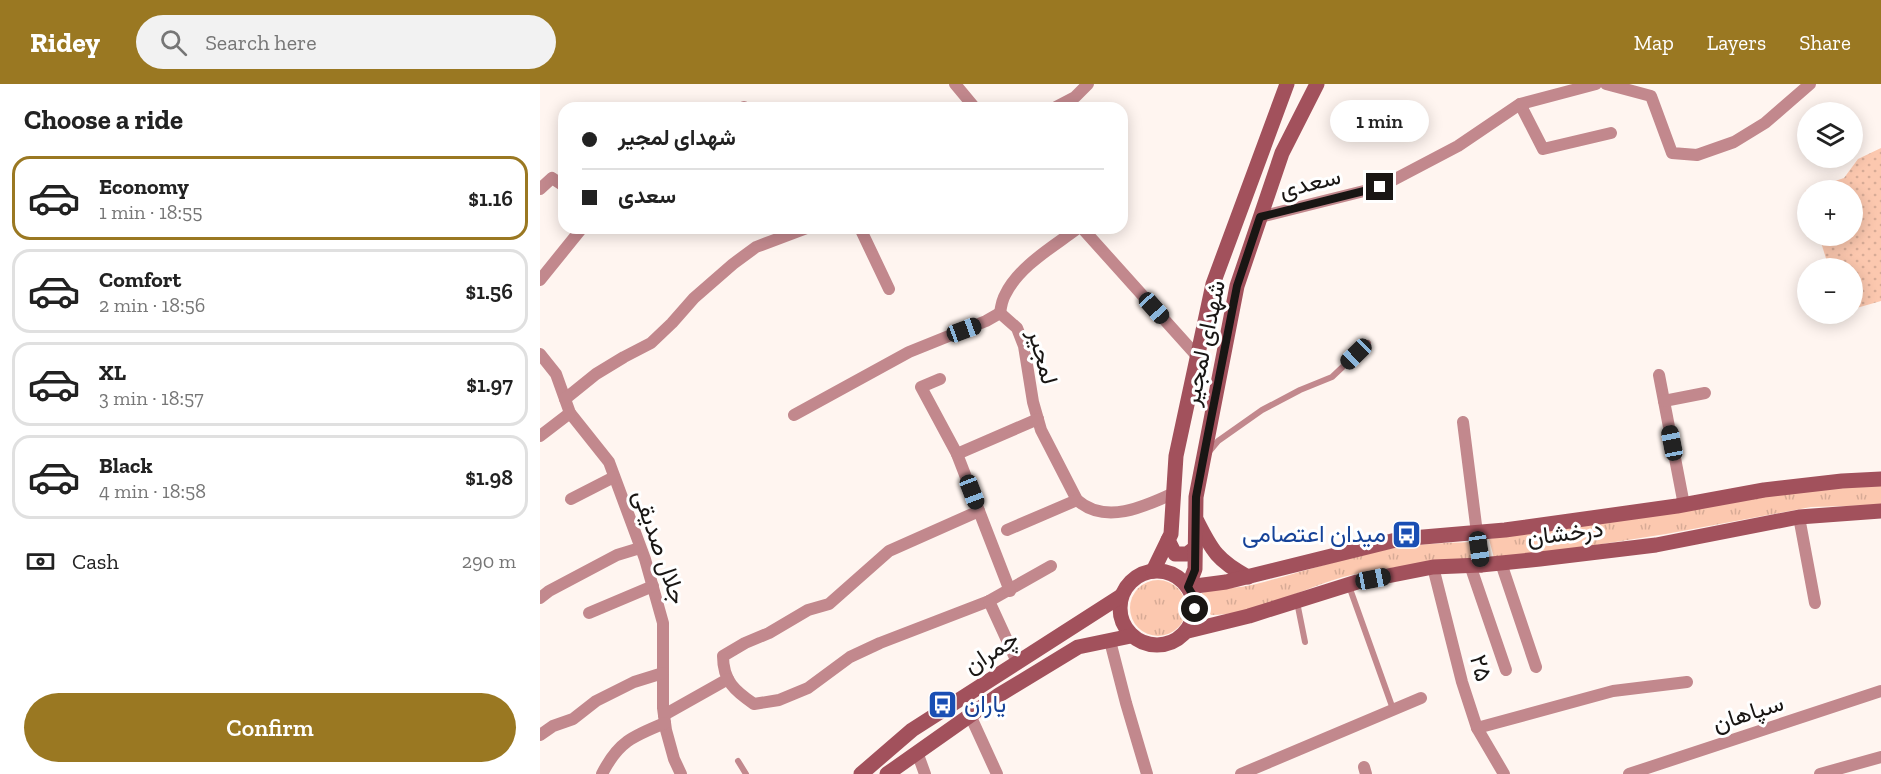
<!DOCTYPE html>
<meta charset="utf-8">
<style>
:root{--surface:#fff;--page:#f2f2f2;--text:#222;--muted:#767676;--line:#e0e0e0;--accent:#9a7822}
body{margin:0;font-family:"Zilla Slab",Vazirmatn,serif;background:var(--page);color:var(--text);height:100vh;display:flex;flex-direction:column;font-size:22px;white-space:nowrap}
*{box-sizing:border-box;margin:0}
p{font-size:20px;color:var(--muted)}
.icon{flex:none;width:33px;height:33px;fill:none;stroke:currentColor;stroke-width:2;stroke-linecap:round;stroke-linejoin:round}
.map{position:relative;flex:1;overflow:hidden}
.details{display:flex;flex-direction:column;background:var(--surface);width:540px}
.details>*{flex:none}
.top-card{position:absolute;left:18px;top:18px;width:570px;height:132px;border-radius:18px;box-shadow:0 3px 15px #0003;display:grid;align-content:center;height:132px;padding:0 24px;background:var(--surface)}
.fabs{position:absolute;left:1257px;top:18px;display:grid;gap:12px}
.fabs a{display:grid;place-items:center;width:66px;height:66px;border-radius:50%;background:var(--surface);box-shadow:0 3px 15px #0003;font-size:30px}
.end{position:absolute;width:27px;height:27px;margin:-14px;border:8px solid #191614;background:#fff;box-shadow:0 0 0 3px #fff}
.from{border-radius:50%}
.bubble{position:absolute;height:42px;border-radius:21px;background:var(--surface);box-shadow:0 3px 15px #0003;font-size:20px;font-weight:600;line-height:42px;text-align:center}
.car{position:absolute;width:18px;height:36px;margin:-18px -9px;border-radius:8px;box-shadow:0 0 4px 2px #0007;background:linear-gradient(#222 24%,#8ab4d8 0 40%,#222 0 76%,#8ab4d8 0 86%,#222 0)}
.top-card b{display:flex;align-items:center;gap:21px;height:57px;font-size:22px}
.top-card b+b{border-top:2px solid var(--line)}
.top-card i{width:15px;height:15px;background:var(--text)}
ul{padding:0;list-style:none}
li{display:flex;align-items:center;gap:18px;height:84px;margin:0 12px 9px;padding:0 12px;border:3px solid var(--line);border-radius:18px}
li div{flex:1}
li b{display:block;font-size:22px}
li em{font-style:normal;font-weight:600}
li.on{border-color:var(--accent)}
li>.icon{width:54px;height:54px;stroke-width:1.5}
h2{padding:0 24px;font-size:27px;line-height:72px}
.pay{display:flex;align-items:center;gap:15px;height:66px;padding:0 24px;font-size:22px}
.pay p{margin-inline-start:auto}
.action{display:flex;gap:12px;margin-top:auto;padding:12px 24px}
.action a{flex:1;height:69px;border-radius:36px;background:var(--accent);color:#fff;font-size:24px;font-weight:600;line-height:69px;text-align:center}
header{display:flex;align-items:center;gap:36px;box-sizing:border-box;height:84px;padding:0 30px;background:var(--accent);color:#fff}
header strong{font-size:28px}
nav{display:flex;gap:33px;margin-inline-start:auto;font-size:21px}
.search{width:420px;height:54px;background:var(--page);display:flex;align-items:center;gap:15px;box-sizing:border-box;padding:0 21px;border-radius:33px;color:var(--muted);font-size:22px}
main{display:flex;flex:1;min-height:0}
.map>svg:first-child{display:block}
.grass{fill:url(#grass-tufts)}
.park{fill:url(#park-dots)}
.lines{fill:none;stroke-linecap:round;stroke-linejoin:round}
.service{stroke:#c2888d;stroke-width:6}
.minor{stroke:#c2888d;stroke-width:12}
.secondary{stroke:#a2515c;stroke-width:15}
.route{stroke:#191614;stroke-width:8}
.labels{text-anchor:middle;stroke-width:6;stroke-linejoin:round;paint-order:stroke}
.street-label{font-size:24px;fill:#191614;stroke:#fff}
.transit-label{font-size:24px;fill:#164399;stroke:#fff;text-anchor:end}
</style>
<header>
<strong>Ridey</strong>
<div class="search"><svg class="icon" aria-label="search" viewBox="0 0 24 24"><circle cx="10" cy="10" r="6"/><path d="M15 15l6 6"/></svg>Search here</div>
<nav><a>Map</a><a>Layers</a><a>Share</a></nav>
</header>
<main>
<section class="details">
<h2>Choose a ride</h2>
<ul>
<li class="on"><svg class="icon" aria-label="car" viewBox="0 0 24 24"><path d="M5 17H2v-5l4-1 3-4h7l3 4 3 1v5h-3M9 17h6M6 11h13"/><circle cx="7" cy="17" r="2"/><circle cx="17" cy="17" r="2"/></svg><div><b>Economy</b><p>1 min · 18:55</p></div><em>$1.16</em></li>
<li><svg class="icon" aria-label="car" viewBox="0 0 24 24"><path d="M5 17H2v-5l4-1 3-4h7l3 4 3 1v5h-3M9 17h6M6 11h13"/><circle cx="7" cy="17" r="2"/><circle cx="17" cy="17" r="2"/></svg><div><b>Comfort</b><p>2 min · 18:56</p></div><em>$1.56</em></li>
<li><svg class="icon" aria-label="car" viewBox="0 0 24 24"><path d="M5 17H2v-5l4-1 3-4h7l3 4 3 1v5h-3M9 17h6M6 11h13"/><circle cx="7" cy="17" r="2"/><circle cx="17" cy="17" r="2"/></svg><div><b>XL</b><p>3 min · 18:57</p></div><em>$1.97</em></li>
<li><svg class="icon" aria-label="car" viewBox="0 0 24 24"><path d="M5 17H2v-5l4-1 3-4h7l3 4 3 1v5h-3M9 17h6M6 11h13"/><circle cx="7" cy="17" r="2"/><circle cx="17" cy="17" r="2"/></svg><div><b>Black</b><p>4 min · 18:58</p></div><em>$1.98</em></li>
</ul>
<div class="pay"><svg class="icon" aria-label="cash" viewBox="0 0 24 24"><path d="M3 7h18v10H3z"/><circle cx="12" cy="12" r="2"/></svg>Cash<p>290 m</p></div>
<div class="action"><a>Confirm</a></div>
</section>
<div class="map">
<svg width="1341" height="690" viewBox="0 0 1341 690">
<defs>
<pattern id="grass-tufts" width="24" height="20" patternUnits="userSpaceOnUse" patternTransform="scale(1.5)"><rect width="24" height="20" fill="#fcc8af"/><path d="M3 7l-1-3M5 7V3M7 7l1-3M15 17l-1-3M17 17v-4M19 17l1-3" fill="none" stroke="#d7ab96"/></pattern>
<pattern id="park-dots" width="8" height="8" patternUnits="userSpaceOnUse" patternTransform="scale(1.5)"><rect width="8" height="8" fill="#fcc8af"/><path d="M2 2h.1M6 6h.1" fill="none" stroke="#d7ab96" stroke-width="1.8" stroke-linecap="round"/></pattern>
</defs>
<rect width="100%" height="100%" fill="#fff5f0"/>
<g class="grass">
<polygon points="1341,401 1341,421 1271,423 1126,450 1011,468 954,474 949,455 971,450 1277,405"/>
<path d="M931 458V477C889 480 845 482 803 493 761 505 715 531 671 531L663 520 662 509C679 503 698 505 716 500 759 489 801 475 844 466 873 460 902 459 931 458Z"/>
<circle cx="618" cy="524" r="28"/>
</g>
<polygon class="park" points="1341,64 1341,217 1313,225 1312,184 1289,184 1279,152 1312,152 1312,106 1268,106 1267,115 1265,107 1304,94 1318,75"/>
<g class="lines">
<g class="service">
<polyline points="668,369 678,357 722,326 760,306 792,293 828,259"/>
<polyline points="809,502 853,625"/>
<polyline points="757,518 765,558"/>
<polyline points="198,677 206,690"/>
</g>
<g class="minor">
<polyline points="415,0 435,24"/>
<polyline points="1066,0 1111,12 1132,69 1157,71 1194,58 1225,39 1270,0"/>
<polyline points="980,20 1003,65 1071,49"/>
<polyline points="204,23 205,24"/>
<polyline points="514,24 535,13 548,0"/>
<polyline points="0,105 12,94 24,102"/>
<polyline points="720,133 840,103 918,62 980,20 1056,0"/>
<polyline points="320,144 349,205"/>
<polyline points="542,144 657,272"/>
<polyline points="0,196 42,144"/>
<path d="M460 229C461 223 462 216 465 211 479 182 513 163 538 144"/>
<polyline points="0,270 16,290 30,329 69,378 105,475 123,539 123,624 126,646 134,675 141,690"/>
<polyline points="1119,291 1144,421"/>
<path d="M400 295 381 303 417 370 439 427 349 467 289 520 268 526 229 549 205 559 183 572C183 597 195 607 214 620L239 616 268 604 310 573 340 559 449 517 511 482"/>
<polyline points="25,315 56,290 84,273 111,259 132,239 154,214 193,180 216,163 267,144"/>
<polyline points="1124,317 1165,309"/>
<path d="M254 331 369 268 446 237 460 229 477 244 484 262 493 318 501 346 537 416C565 441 604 423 634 409"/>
<polyline points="923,338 937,449"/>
<polyline points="0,352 30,329"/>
<polyline points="417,370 498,335"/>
<polyline points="31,415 74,393"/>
<polyline points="439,427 470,507"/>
<polyline points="1259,433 1275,519"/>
<polyline points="467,446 537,416"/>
<polyline points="961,479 996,583"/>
<polyline points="930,481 966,586"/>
<polyline points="893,483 922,598 937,644 964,690"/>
<polyline points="0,514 9,507 77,471 100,464"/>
<polyline points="449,517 477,578"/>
<polyline points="49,529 113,502"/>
<polyline points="570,557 586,619 607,690"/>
<polyline points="124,631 188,595"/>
<polyline points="430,631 457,690"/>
<polyline points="937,644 1073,607 1147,598"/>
<polyline points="0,651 13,642 33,635 56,617 94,598 123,589"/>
<polyline points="377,668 385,690"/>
<polyline points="824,683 826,690"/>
<path d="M62 690C78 658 93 652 125 639"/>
<polyline points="701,690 881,614"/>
<polyline points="1089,690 1341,607"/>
<polyline points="1280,690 1341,673"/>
</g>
<g class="secondary">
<path d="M657 437C672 467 678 477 708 493"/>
<polyline points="937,449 941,481"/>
<polyline points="628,456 635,470 647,470 655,464"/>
<circle cx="617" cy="524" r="37"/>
<polyline points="613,487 631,450 636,372 673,200 747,0"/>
<polyline points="648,503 686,498 860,455 965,446 1137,422 1224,406 1302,397 1341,395"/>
<polyline points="648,503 655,485 656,413 697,202 742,69 777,0"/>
<polyline points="648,547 709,532 817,498 893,483 941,481 1000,475 1116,461 1259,433 1341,427"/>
<polyline points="321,690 372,646 581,512"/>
<polyline points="347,690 459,611 538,563 591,552"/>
</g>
</g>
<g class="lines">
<polyline class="route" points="655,525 654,513 648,503 655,486 656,413 667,355 697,202 720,133 840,103"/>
</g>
<defs>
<symbol id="bus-square" viewBox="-11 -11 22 22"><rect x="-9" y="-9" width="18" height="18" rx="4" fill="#1a4fb4" stroke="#fff"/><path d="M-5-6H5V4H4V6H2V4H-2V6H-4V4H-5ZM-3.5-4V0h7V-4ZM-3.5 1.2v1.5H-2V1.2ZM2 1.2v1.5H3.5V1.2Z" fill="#fff"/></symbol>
</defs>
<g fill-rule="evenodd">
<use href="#bus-square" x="850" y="434" width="33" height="33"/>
<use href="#bus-square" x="386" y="604" width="33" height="33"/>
</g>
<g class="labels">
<g class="street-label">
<text transform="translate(770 99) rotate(-14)" y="8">سعدی</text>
<text transform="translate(664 259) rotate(-78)" y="8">شهدای لمجیر</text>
<text transform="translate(503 273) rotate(75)" y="8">لمجیر</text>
<text transform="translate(1025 449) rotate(-7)" y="8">درخشان</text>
<text transform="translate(120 463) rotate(71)" y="8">جلال صدیقی</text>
<text transform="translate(451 568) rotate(-33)" y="8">چمران</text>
<text transform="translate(941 584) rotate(75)" y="8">۲۵</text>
<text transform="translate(1208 629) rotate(-18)" y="8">سپاهان</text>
</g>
<g class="transit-label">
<text x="846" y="458">میدان اعتصامی</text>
<text x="424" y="628" text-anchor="start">یاران</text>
</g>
</g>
</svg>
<div class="fabs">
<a><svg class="icon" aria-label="layers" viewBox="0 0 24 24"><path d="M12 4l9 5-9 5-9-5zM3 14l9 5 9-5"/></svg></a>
<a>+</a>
<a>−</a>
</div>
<i class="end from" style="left:655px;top:525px"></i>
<i class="end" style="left:840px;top:103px"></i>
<div class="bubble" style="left:790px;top:16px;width:99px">1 min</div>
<i class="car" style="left:614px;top:224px;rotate:138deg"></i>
<i class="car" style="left:424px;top:246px;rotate:70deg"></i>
<i class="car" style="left:816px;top:270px;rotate:226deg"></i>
<i class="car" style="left:1132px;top:359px;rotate:349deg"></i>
<i class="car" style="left:432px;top:408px;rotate:159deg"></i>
<i class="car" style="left:939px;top:465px;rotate:172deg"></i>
<i class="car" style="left:833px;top:495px;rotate:79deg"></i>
<div class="top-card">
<b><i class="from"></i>شهدای لمجیر</b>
<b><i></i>سعدی</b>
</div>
</div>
</main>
